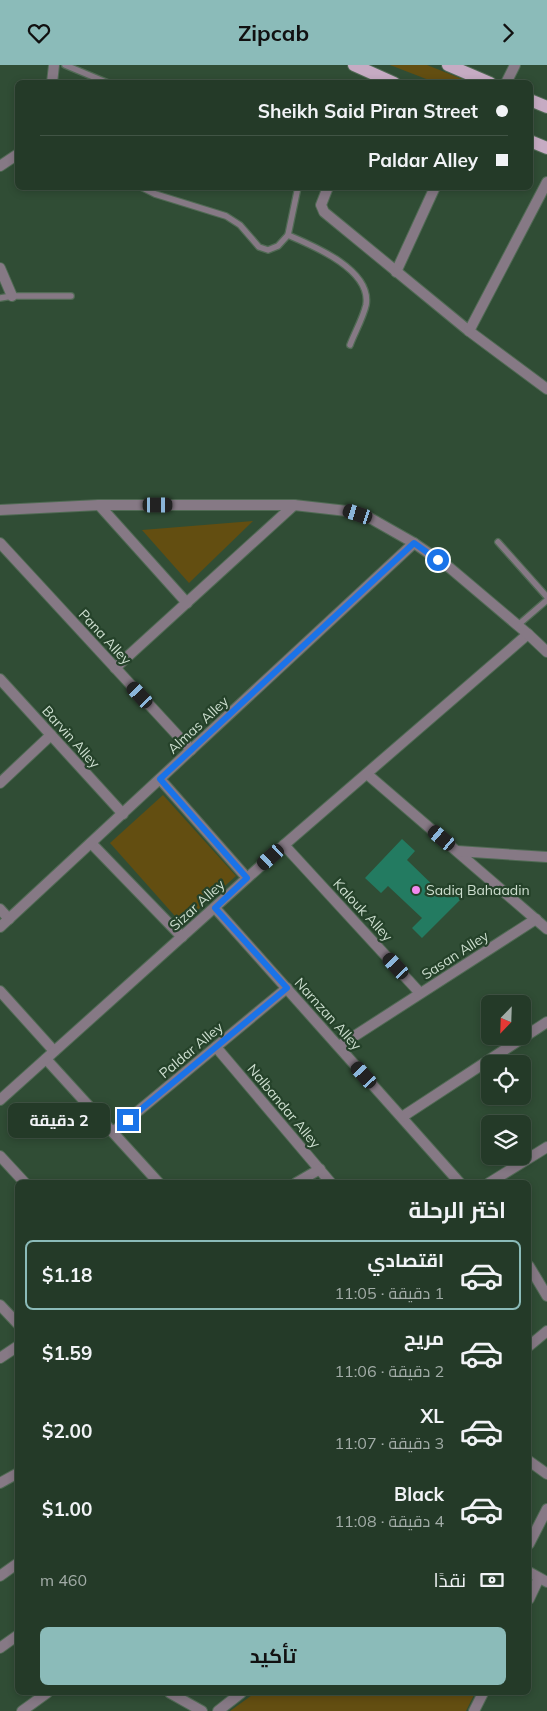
<!DOCTYPE html>
<html lang="ar">
<meta charset="utf-8">
<style>
:root{--surface:#243a28;--page:#304534;--text:#f1f3f6;--muted:#a3ada8;--line:#415445;--accent:#8bbbb9}
body{margin:0;font-family:Mulish,Cairo,sans-serif;background:var(--page);color:var(--text);direction:rtl;height:100vh;display:flex;flex-direction:column;font-size:19px;white-space:nowrap}
*{box-sizing:border-box;margin:0}
p{font-size:16px;color:var(--muted)}
.icon{flex:none;width:28px;height:28px;fill:none;stroke:currentColor;stroke-width:2;stroke-linecap:round;stroke-linejoin:round}
.map{position:relative;flex:1;overflow:hidden;direction:ltr}
.details{position:absolute;left:15px;top:1115px;width:516px;height:515px;display:flex;flex-direction:column;background:var(--surface);border-radius:8px;box-shadow:0 2px 8px #0003,0 0 0 1px var(--line);direction:rtl}
.details>*{flex:none}
.top-card{position:absolute;left:15px;top:15px;width:518px;height:110px;border-radius:8px;box-shadow:0 2px 8px #0003,0 0 0 1px var(--line);direction:rtl;display:grid;align-content:center;height:110px;padding:0 25px;background:var(--surface)}
.needle{width:32px;rotate:203deg}
.fabs{position:absolute;left:481px;top:930px;display:grid;gap:10px}
.fabs a{display:grid;place-items:center;width:50px;height:50px;border-radius:8px;background:var(--surface);box-shadow:0 2px 8px #0003,0 0 0 1px var(--line);font-size:25px}
.end{position:absolute;width:22px;height:22px;margin:-11px;border:6px solid #1a73e8;background:#fff;box-shadow:0 0 0 2px #fff}
.from{border-radius:50%}
.bubble{position:absolute;height:35px;border-radius:8px;background:var(--surface);box-shadow:0 2px 8px #0003,0 0 0 1px var(--line);font-size:16px;font-weight:700;line-height:35px;text-align:center;direction:rtl}
.car{position:absolute;width:15px;height:30px;margin:-15px -8px;border-radius:6px;box-shadow:0 0 4px 1px #0007;background:linear-gradient(#222 24%,#8ab4d8 0 40%,#222 0 76%,#8ab4d8 0 86%,#222 0)}
.top-card b{display:flex;align-items:center;gap:18px;height:48px;font-size:19px}
.top-card b+b{border-top:1px solid var(--line)}
.top-card i{width:12px;height:12px;background:var(--text)}
ul{padding:0;list-style:none}
li{display:flex;align-items:center;gap:15px;height:70px;margin:0 10px 8px;padding:0 15px;border:2px solid transparent;border-radius:8px}
li div{flex:1}
li b{display:block;font-size:19px}
li em{font-style:normal;font-weight:700}
li.current{border-color:var(--accent)}
li>.icon{width:45px;height:45px;stroke-width:1.5}
h2{padding:0 25px;font-size:22px;line-height:60px}
.pay{display:flex;align-items:center;gap:12px;height:55px;padding:0 25px;font-size:19px}
.pay p{margin-inline-start:auto}
.action{display:flex;gap:10px;margin-top:auto;padding:10px 25px}
.action a{flex:1;height:58px;border-radius:8px;background:var(--accent);color:#111;font-size:20px;font-weight:700;line-height:58px;text-align:center}
header{display:flex;justify-content:space-between;align-items:center;height:65px;padding:0 25px;background:var(--accent);color:#111;font-size:22px;font-weight:700}
.map>svg:first-child{display:block}
.green{fill:#634e11}
.building{fill:#237b61}
.lines{fill:none;stroke-linecap:round;stroke-linejoin:round}
.service-casing{stroke:#506a54;stroke-width:8}
.minor-casing{stroke:#506a54;stroke-width:12}
.tertiary-casing{stroke:#506a54;stroke-width:12}
.primary-casing{stroke:#506a54;stroke-width:14}
.service{stroke:#867985;stroke-width:5.5}
.minor{stroke:#867985;stroke-width:10}
.tertiary{stroke:#867985;stroke-width:10}
.primary{stroke:#c6abc3;stroke-width:12}
.route{stroke:#1a73e8;stroke-width:6}
.poi-dot{fill:#f489ef;stroke:#25422a;stroke-width:2}
.labels{text-anchor:middle;stroke-width:4.5;stroke-linejoin:round;paint-order:stroke}
.street-label{font-size:14px;fill:#cedfd0;stroke:#25422a}
.poi-label{font-size:14px;fill:#cedfd0;stroke:#25422a;text-anchor:start}
</style>
<header><svg class="icon" aria-label="forward" viewBox="0 0 24 24"><path d="M9 5l7 7-7 7"/></svg>Zipcab<svg class="icon" aria-label="heart" viewBox="0 0 24 24"><path d="M12 20l-8-8c-3-5 5-10 8-4 3-6 11-1 8 4z"/></svg></header>
<div class="map">
<svg width="547" height="1646" viewBox="0 0 547 1646">
<rect width="100%" height="100%" fill="#304d35"/>
<g class="green">
<polygon points="390,0 427,0 470,17 434,17"/>
<polygon points="253,456 189,518 142,465"/>
<polygon points="163,730 236,811 182,859 110,778"/>
<polygon points="255,1628 475,1628 466,1646 230,1646"/>
</g>
<polygon class="building" points="402,774 415,786 407,795 442,829 449,823 461,834 422,873 412,863 422,853 388,821 381,828 365,813"/>
<g class="lines">
<defs>
<g id="service">
<polyline points="65,0 108,18"/>
<polyline points="141,122 155,129 226,151 240,160 259,182 268,185 278,181 288,170"/>
<path d="M298 122 288 170C314 181 372 205 366 240 363 253 355 267 350 280"/>
<polyline points="0,233 12,231 71,231"/>
<polyline points="498,477 547,532"/>
<polyline points="518,560 547,535"/>
</g>
<g id="minor">
<polyline points="52,18 54,0"/>
<polyline points="506,18 515,0"/>
<polyline points="0,101 18,89"/>
<polyline points="328,122 321,140 324,147 469,266 547,324"/>
<polyline points="0,203 12,231"/>
<polyline points="396,207 435,122"/>
<polyline points="469,266 547,117"/>
<polyline points="99,440 187,538"/>
<polyline points="0,478 191,685"/>
<polyline points="115,603 294,440"/>
<polyline points="0,614 123,749"/>
<polyline points="367,709 547,864"/>
<polyline points="160,714 247,813"/>
<polyline points="0,718 51,670"/>
<polyline points="91,778 182,872"/>
<polyline points="284,780 420,928"/>
<polyline points="457,786 547,792"/>
<polyline points="215,843 460,1118"/>
<polyline points="0,844 9,854"/>
<polyline points="0,862 414,478"/>
<polyline points="0,926 54,986"/>
<polyline points="339,981 536,854"/>
<polyline points="216,982 331,1118"/>
<polyline points="46,994 159,1118"/>
<polyline points="0,1035 284,780 528,569"/>
<polyline points="402,1052 547,957"/>
<polyline points="113,1067 287,923"/>
<polyline points="0,1091 25,1118"/>
<polyline points="296,1118 320,1104"/>
<polyline points="489,1118 547,1082"/>
<polyline points="529,1201 547,1231"/>
<polyline points="0,1240 18,1259"/>
<polyline points="529,1281 547,1266"/>
<polyline points="0,1293 18,1281"/>
<polyline points="529,1396 547,1409"/>
<polyline points="0,1418 18,1408"/>
<polyline points="529,1479 547,1444"/>
<polyline points="529,1507 547,1517"/>
<polyline points="0,1511 18,1498"/>
<polyline points="529,1534 539,1513"/>
<polyline points="0,1583 18,1570"/>
<polyline points="170,1628 202,1646"/>
<polyline points="22,1646 47,1628"/>
<polyline points="218,1646 241,1628"/>
<polyline points="474,1646 483,1628"/>
</g>
<polyline id="tertiary" points="0,445 99,440 294,440 347,446 370,453 414,478 450,503 528,569 547,587"/>
<g id="primary">
<polyline points="354,0 394,18"/>
<polyline points="448,0 490,18"/>
<polyline points="530,35 547,42"/>
<polyline points="530,76 547,83"/>
</g>
</defs>
<use href="#service" class="service-casing"/>
<use href="#minor" class="minor-casing"/>
<use href="#tertiary" class="tertiary-casing"/>
<use href="#primary" class="primary-casing"/>
<use href="#service" class="service"/>
<use href="#minor" class="minor"/>
<use href="#tertiary" class="tertiary"/>
<use href="#primary" class="primary"/>
</g>
<g class="lines">
<polyline class="route" points="128,1055 287,923 215,843 247,813 160,714 414,478 438,495"/>
</g>
<circle class="poi-dot" cx="416" cy="825" r="5"/>
<g class="labels">
<g class="street-label">
<text transform="translate(105 572) rotate(47)" y="5">Pana Alley</text>
<text transform="translate(198 660) rotate(-43)" y="5">Almas Alley</text>
<text transform="translate(71 672) rotate(48)" y="5">Barvin Alley</text>
<text transform="translate(197 840) rotate(-42)" y="5">Sizar Alley</text>
<text transform="translate(363 845) rotate(47)" y="5">Kalouk Alley</text>
<text transform="translate(455 890) rotate(-33)" y="5">Sasan Alley</text>
<text transform="translate(328 949) rotate(48)" y="5">Narnzan Alley</text>
<text transform="translate(191 985) rotate(-40)" y="5">Paldar Alley</text>
<text transform="translate(284 1041) rotate(50)" y="5">Nalbandar Alley</text>
</g>
<g class="poi-label">
<text x="426" y="830">Sadiq Bahaadin</text>
</g>
</g>
</svg>
<div class="fabs">
<a><svg class="needle" viewBox="-14 -14 28 28"><path d="M0-13l5 13h-10z" fill="#e53935"/><path d="M0 13l5-13h-10z" fill="#a3ada8"/></svg></a>
<a><svg class="icon" aria-label="locate" viewBox="0 0 24 24"><circle cx="12" cy="12" r="6"/><path d="M12 2v4M12 18v4M2 12h4M18 12h4"/></svg></a>
<a><svg class="icon" aria-label="layers" viewBox="0 0 24 24"><path d="M12 4l9 5-9 5-9-5zM3 14l9 5 9-5"/></svg></a>
</div>
<i class="end from" style="left:438px;top:495px"></i>
<i class="end" style="left:128px;top:1055px"></i>
<div class="bubble" style="left:8px;top:1038px;width:102px">2 دقيقة</div>
<i class="car" style="left:158px;top:440px;rotate:90deg"></i>
<i class="car" style="left:358px;top:449px;rotate:288deg"></i>
<i class="car" style="left:140px;top:630px;rotate:317deg"></i>
<i class="car" style="left:442px;top:773px;rotate:310deg"></i>
<i class="car" style="left:271px;top:792px;rotate:228deg"></i>
<i class="car" style="left:396px;top:901px;rotate:317deg"></i>
<i class="car" style="left:364px;top:1010px;rotate:318deg"></i>
<div class="top-card">
<b><i class="from"></i>Sheikh Said Piran Street</b>
<b><i></i>Paldar Alley</b>
</div>
<section class="details">
<h2>اختر الرحلة</h2>
<ul>
<li class="current"><svg class="icon" aria-label="car" viewBox="0 0 24 24"><path d="M5 17H2v-5l4-1 3-4h7l3 4 3 1v5h-3M9 17h6M6 11h13"/><circle cx="7" cy="17" r="2"/><circle cx="17" cy="17" r="2"/></svg><div><b>اقتصادي</b><p>1 دقيقة · 11:05</p></div><em>$1.18</em></li>
<li><svg class="icon" aria-label="car" viewBox="0 0 24 24"><path d="M5 17H2v-5l4-1 3-4h7l3 4 3 1v5h-3M9 17h6M6 11h13"/><circle cx="7" cy="17" r="2"/><circle cx="17" cy="17" r="2"/></svg><div><b>مريح</b><p>2 دقيقة · 11:06</p></div><em>$1.59</em></li>
<li><svg class="icon" aria-label="car" viewBox="0 0 24 24"><path d="M5 17H2v-5l4-1 3-4h7l3 4 3 1v5h-3M9 17h6M6 11h13"/><circle cx="7" cy="17" r="2"/><circle cx="17" cy="17" r="2"/></svg><div><b>XL</b><p>3 دقيقة · 11:07</p></div><em>$2.00</em></li>
<li><svg class="icon" aria-label="car" viewBox="0 0 24 24"><path d="M5 17H2v-5l4-1 3-4h7l3 4 3 1v5h-3M9 17h6M6 11h13"/><circle cx="7" cy="17" r="2"/><circle cx="17" cy="17" r="2"/></svg><div><b>Black</b><p>4 دقيقة · 11:08</p></div><em>$1.00</em></li>
</ul>
<div class="pay"><svg class="icon" aria-label="cash" viewBox="0 0 24 24"><path d="M3 7h18v10H3z"/><circle cx="12" cy="12" r="2"/></svg>نقدًا<p>460 m</p></div>
<div class="action"><a>تأكيد</a></div>
</section>
</div>
